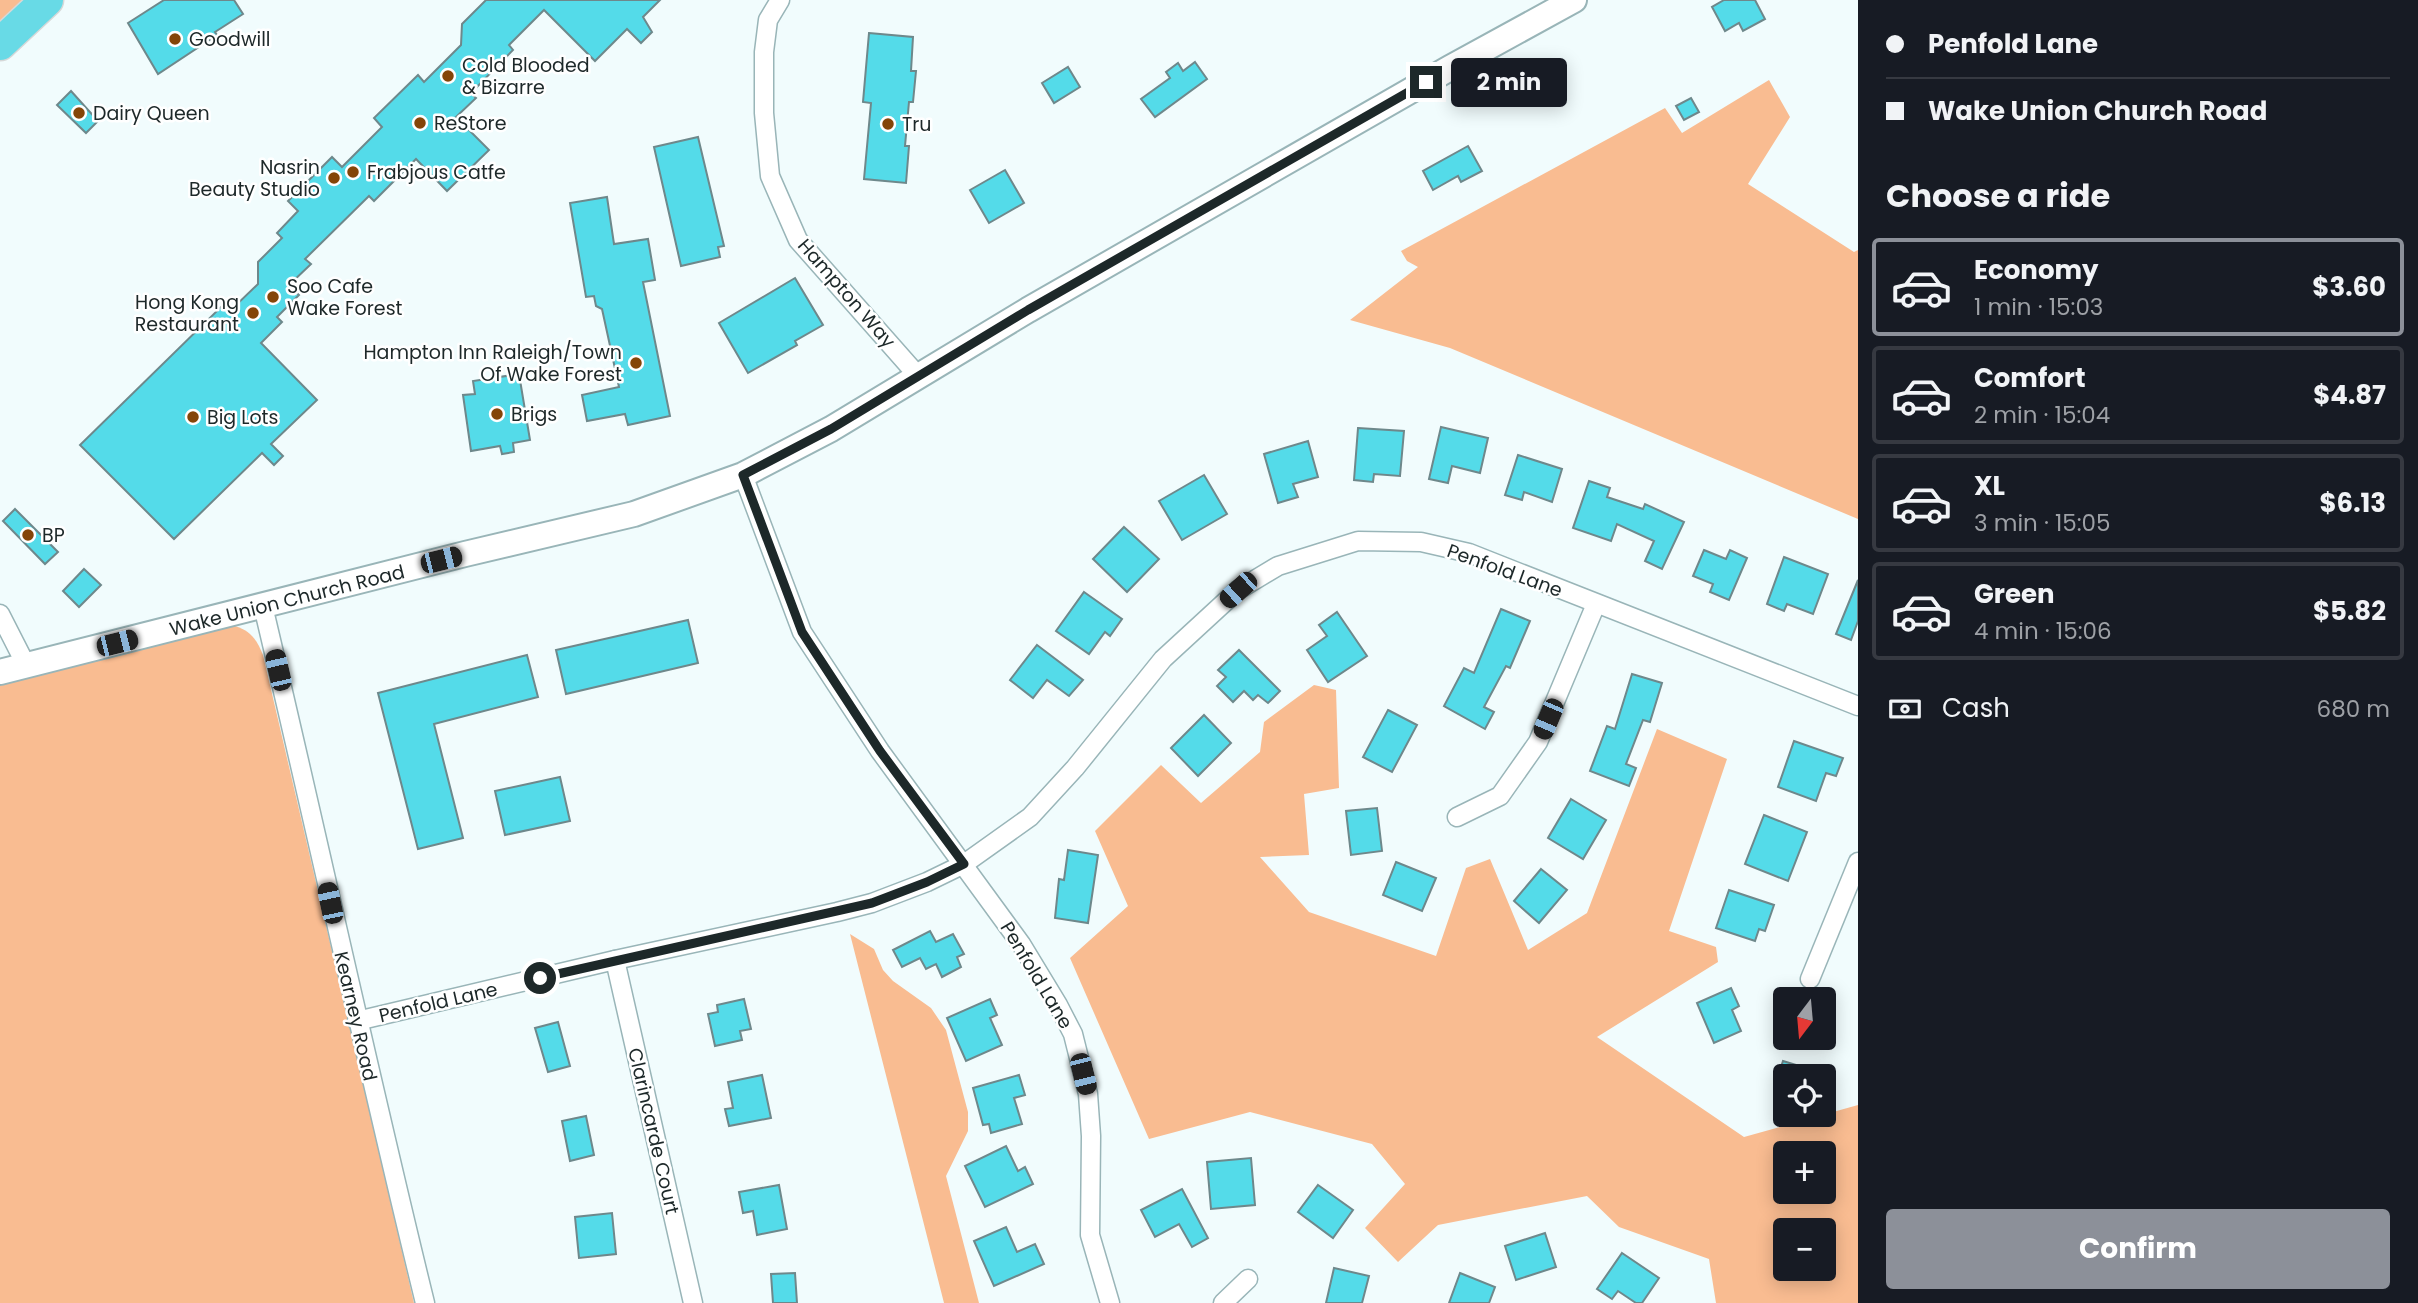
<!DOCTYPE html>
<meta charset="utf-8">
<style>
:root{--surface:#171b24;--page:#20242c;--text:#f1f3f6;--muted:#9ea1a6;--line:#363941;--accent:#8c9099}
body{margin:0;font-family:Poppins,sans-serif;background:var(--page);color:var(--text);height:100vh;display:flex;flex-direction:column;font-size:26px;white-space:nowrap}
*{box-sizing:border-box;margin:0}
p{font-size:23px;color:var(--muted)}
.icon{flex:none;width:38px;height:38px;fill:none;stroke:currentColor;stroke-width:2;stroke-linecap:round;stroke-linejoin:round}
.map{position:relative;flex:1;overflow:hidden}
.side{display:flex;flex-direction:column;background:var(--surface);width:560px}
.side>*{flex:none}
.top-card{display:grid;align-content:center;height:154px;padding:0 28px;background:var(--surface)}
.needle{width:46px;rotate:196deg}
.tools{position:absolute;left:1773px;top:987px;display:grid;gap:14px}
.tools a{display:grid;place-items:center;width:63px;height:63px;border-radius:7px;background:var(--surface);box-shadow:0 4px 18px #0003;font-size:35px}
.end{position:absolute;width:32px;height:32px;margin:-16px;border:9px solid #1d2829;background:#fff;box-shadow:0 0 0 4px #fff}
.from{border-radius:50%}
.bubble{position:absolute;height:49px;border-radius:7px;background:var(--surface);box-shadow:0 4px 18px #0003;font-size:23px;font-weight:700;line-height:49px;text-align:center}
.car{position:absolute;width:21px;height:42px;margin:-21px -10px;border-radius:9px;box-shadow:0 0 5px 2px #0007;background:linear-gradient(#222 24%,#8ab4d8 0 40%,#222 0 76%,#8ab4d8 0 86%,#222 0)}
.top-card b{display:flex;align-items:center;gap:24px;height:66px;font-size:26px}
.top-card b+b{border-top:2px solid var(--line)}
.top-card i{width:18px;height:18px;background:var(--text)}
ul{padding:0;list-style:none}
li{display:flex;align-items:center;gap:21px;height:98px;margin:0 14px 10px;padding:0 14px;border:4px solid var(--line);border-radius:7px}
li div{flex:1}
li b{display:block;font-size:26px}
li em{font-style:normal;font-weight:700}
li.on{border-color:var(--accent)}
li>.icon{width:63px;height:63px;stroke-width:1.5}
h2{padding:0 28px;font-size:32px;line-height:84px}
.pay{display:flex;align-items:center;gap:18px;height:77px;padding:0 28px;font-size:26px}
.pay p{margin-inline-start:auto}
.cta{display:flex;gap:14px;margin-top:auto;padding:14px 28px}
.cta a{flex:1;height:80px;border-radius:7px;background:var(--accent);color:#fff;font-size:28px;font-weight:700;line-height:80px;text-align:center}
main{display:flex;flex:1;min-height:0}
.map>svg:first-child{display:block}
.green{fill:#f9bc91;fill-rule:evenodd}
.building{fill:#54dbe9;stroke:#6e888b;stroke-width:2}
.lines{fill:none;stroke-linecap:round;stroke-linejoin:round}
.street-casing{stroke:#99b5b8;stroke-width:21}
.secondary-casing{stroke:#99b5b8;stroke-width:28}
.highway-casing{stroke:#d6d8d8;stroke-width:35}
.street{stroke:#fff;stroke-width:18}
.secondary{stroke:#fff;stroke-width:24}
.highway{stroke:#68dae6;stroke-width:32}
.route{stroke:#1d2829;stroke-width:9}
.poi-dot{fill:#844508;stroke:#fff;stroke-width:2.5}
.labels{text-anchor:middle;stroke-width:5;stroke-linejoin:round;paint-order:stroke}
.poi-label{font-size:19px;fill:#1d2829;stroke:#fff;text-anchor:start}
.street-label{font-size:19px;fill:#1d2829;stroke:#fff}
</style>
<main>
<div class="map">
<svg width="1858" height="1303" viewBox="0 0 1858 1303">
<rect width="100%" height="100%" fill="#f1fcfd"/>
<g class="green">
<polygon points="0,0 38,0 0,34"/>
<polygon points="1769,80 1790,117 1748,184 1854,252 1858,250 1858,519 1450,348 1350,320 1418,267 1407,261 1401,251 1665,108 1682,133"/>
<path d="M235 626C251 631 257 640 263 655L414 1303H0V684L217 627Z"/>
<path d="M1314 685 1336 690 1339 788 1304 794 1309 855 1260 857 1309 912 1436 956 1466 868 1490 859 1528 950 1587 913 1657 729 1727 759 1669 931 1716 947 1718 962 1597 1037 1744 1137 1858 1105V1303H1716L1709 1259 1619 1227 1587 1196 1438 1225 1398 1262 1365 1228 1405 1184 1372 1144 1250 1112 1149 1139 1070 958 1128 906 1095 831 1161 765 1201 803 1260 752 1264 722ZM1824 1153V1192H1785V1153ZM1824 1230V1269H1785V1230Z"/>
<polygon points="850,934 874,949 883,970 893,981 931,1008 946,1030 968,1112 968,1131 946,1176 979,1303 944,1303"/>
</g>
<g class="building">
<polygon points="164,0 234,0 243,14 215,32 217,35 158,74 128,23"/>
<polygon points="486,0 660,0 643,17 652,32 641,43 627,29 595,61 544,10 509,45 513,50 471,93 476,98 456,117 489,150 447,191 416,159 374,201 369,196 305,259 311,264 289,285 299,295 277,317 282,322 261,343 317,400 271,444 283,456 274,465 262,453 174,539 80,445 223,305 230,311 258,284 258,262 282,238 277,233 298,211 288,201 332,157 342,167 382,127 374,118 418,75 424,82 461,45 462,24"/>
<polygon points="1724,0 1755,0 1765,19 1743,31 1739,23 1725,31 1712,7"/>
<polygon points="869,33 913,37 911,71 916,71 913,102 909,102 905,146 909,146 906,183 864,179 871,103 863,102"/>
<polygon points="1195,62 1207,79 1155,117 1141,99 1170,78 1166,72 1178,63 1183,71"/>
<polygon points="1068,67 1080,87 1054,103 1042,83"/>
<polygon points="71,91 98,121 86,133 57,105"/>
<polygon points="1691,98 1699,112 1684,120 1676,106"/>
<polygon points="698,137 724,246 718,247 720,257 681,266 654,147"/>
<polygon points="1468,146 1482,171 1461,182 1458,176 1433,190 1423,171"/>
<polygon points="1005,170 1024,203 989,223 970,190"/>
<polygon points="607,197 614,244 648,239 655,280 643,282 670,416 628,425 625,414 587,421 582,395 619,387 602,309 596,306 594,296 586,297 570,203"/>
<polygon points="795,278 823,325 795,341 797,345 748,373 719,323"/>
<polygon points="519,374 530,440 513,443 514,452 502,454 500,446 471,451 463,395 475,394 473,381"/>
<polygon points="1441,427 1488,438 1480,473 1452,466 1448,483 1429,479"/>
<polygon points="1358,428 1404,431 1400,476 1374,474 1373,482 1354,480"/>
<polygon points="1308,441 1318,477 1293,484 1298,497 1278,503 1264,454"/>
<polygon points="1518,455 1562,469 1552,502 1524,492 1522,500 1505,495"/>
<polygon points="1204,475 1227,514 1182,540 1159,501"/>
<polygon points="1589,481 1610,488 1607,497 1643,509 1645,504 1684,522 1662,569 1645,561 1654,541 1617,524 1611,541 1573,528"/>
<polygon points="15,509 58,552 45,564 3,521"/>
<polygon points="1124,527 1159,559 1127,592 1093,559"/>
<polygon points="1704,550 1726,559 1730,550 1747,558 1729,600 1710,592 1713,584 1693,576"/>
<polygon points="1784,557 1828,574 1813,614 1787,604 1784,611 1767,604"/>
<polygon points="84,569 101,585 79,607 63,591"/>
<polygon points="1858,580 1858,621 1851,640 1836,634"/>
<polygon points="1084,592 1122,619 1110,636 1105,632 1089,654 1056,631"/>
<polygon points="1501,609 1530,621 1510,668 1506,666 1484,707 1494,712 1485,729 1444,706 1464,668 1474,673"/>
<polygon points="1337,612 1367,656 1328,682 1307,650 1327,636 1319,625"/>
<polygon points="688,620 698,663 566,694 556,650"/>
<polygon points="1037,645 1083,680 1069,696 1047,680 1033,698 1010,680"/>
<polygon points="1239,650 1280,691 1268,703 1258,695 1253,700 1244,691 1233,702 1217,686 1226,677 1218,670"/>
<polygon points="527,655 538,697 434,724 463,838 418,849 378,693"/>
<polygon points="1632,674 1662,683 1650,722 1643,720 1626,764 1636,768 1629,786 1590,771 1607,726 1615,729"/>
<polygon points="1388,710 1417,725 1392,772 1363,757"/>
<polygon points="1204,715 1231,743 1198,776 1171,748"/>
<polygon points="1794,741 1843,758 1836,776 1826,773 1816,801 1778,787"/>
<polygon points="560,777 570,821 505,835 495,791"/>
<polygon points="1571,799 1606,820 1583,859 1548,838"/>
<polygon points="1377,808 1382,851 1351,855 1346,811"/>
<polygon points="1764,815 1807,832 1788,881 1745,864"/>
<polygon points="1068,850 1098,855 1088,923 1055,918 1059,879 1064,880"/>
<polygon points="1396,862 1436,878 1422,911 1383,895"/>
<polygon points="1541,869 1567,890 1539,923 1514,901"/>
<polygon points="1729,890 1774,905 1765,931 1759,929 1755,941 1716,928"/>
<polygon points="930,931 936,942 953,934 964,954 957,957 961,967 942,977 936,964 926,969 920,958 902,967 893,950"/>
<polygon points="1731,988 1739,1006 1732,1010 1741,1031 1714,1043 1697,1003"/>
<polygon points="744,999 751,1029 740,1031 742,1040 715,1046 708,1014 718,1012 717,1005"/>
<polygon points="990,999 997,1015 990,1018 1002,1045 966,1061 947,1018"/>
<polygon points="558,1022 570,1066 548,1072 535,1028"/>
<polygon points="1783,1061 1822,1073 1821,1076 1778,1076"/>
<polygon points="762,1075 771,1118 729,1126 725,1109 733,1108 728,1082"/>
<polygon points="1019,1075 1025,1095 1014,1098 1022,1124 991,1133 989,1124 983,1125 973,1088"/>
<polygon points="586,1116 594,1155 570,1161 562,1121"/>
<polygon points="1006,1146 1018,1171 1025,1167 1033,1184 985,1207 965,1166"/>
<polygon points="1251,1158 1255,1205 1211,1209 1207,1162"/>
<polygon points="779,1185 787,1229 757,1235 753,1211 743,1213 739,1192"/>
<polygon points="1318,1185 1353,1210 1333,1238 1298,1212"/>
<polygon points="1182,1189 1208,1238 1192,1247 1179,1224 1155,1237 1141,1210"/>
<polygon points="612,1213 616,1254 579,1258 575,1217"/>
<polygon points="1006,1227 1017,1252 1035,1244 1044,1264 994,1286 974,1241"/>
<polygon points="1545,1233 1556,1267 1516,1280 1505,1246"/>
<polygon points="1622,1253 1659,1278 1642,1303 1636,1303 1618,1291 1612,1299 1597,1289"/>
<polygon points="1334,1268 1369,1276 1362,1303 1326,1303"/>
<polygon points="795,1273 797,1303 773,1303 771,1274"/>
<polygon points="1460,1273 1495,1287 1489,1303 1449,1303"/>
</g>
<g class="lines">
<defs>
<g id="street">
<polyline points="780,0 768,20 764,52 764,113 770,176 798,240 919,377"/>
<polyline points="743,475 802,632 880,751 1021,944 1058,1005 1073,1034 1088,1094 1091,1136 1090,1235 1110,1303"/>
<path d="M263 606C318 838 368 1071 425 1303"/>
<polyline points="0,614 26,665"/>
<polyline points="1457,817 1500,796 1538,742 1596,604"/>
<polyline points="615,960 693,1303"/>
<polyline points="1810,979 1858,862"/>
<polyline points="357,1021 615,960 837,912 872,903 927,882 964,864 1030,817 1075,768 1163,659 1238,590 1278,566 1358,541 1421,542 1469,553 1858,706"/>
<polyline points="1223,1303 1248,1279"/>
</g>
<polyline id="secondary" points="0,672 465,554 634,514 743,475 831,429 1028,310 1450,68 1574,0"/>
<polyline id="highway" points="0,44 47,0"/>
</defs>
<use href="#street" class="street-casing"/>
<use href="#secondary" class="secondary-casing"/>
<use href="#highway" class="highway-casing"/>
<use href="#street" class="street"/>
<use href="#secondary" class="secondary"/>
<use href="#highway" class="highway"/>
</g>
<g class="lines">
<polyline class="route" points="540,978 872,903 927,882 964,864 880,751 802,632 743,475 831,429 1028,310 1426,82"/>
</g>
<g class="poi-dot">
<circle cx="175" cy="39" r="7"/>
<circle cx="448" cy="76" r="7"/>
<circle cx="79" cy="113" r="7"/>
<circle cx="420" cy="123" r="7"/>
<circle cx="888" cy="124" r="7"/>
<circle cx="353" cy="172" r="7"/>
<circle cx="334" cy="178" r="7"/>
<circle cx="273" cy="297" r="7"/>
<circle cx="253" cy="313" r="7"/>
<circle cx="636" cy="363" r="7"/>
<circle cx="497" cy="414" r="7"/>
<circle cx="193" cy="417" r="7"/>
<circle cx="28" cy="535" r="7"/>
</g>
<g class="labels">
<g class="poi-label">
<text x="189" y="46">Goodwill</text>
<text x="462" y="72">Cold Blooded<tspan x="462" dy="22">&amp; Bizarre</tspan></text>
<text x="93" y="120">Dairy Queen</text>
<text x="434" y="130">ReStore</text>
<text x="902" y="131">Tru</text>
<text x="320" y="174" text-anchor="end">Nasrin<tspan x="320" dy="22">Beauty Studio</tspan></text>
<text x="367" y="179">Frabjous Catfe</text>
<text x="287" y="293">Soo Cafe<tspan x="287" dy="22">Wake Forest</tspan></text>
<text x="239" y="309" text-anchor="end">Hong Kong<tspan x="239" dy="22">Restaurant</tspan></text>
<text x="622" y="359" text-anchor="end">Hampton Inn Raleigh/Town<tspan x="622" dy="22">Of Wake Forest</tspan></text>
<text x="511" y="421">Brigs</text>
<text x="207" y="424">Big Lots</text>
<text x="42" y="542">BP</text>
</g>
<g class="street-label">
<text transform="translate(847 293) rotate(49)" y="7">Hampton Way</text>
<text transform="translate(1505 570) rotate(20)" y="7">Penfold Lane</text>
<text transform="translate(287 600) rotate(-14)" y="7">Wake Union Church Road</text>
<text transform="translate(1037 975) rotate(59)" y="7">Penfold Lane</text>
<text transform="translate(438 1002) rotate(-13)" y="7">Penfold Lane</text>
<text transform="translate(356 1016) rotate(77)" y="7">Kearney Road</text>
<text transform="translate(654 1131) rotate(77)" y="7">Clarincarde Court</text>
</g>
</g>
</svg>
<div class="tools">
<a><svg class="needle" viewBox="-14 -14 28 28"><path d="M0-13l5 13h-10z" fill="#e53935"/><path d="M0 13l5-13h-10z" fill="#9ea1a6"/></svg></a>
<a><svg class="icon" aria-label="locate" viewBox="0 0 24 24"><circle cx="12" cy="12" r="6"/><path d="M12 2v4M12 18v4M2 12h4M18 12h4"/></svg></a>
<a>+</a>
<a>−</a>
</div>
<i class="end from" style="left:540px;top:978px"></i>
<i class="end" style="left:1426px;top:82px"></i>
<div class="bubble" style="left:1451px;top:58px;width:116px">2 min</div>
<i class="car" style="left:441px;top:560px;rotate:76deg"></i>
<i class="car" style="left:1238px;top:590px;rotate:228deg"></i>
<i class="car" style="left:117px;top:643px;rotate:76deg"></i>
<i class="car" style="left:278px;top:670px;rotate:347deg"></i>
<i class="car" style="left:1548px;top:719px;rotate:203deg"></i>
<i class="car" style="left:330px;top:903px;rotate:348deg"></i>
<i class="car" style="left:1083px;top:1074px;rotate:166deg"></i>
</div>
<section class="side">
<div class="top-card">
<b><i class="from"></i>Penfold Lane</b>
<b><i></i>Wake Union Church Road</b>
</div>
<h2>Choose a ride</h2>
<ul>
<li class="on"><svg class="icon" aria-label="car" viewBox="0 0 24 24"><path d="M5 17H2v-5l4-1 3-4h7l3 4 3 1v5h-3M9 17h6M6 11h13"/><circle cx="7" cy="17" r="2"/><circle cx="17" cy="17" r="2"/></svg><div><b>Economy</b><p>1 min · 15:03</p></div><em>$3.60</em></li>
<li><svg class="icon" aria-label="car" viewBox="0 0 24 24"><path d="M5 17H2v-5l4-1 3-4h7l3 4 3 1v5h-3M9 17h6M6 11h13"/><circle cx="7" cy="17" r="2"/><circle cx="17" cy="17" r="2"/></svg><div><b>Comfort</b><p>2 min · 15:04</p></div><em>$4.87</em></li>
<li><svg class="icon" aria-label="car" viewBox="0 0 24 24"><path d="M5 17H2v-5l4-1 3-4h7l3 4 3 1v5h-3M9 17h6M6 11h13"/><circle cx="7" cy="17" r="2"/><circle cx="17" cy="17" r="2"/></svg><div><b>XL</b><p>3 min · 15:05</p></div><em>$6.13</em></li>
<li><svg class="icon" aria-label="car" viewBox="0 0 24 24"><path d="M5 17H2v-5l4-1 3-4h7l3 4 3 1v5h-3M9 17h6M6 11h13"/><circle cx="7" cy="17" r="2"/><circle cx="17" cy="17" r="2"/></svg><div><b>Green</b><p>4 min · 15:06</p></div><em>$5.82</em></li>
</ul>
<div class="pay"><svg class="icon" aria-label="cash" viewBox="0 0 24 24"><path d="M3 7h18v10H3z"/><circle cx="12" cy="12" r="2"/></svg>Cash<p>680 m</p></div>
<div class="cta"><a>Confirm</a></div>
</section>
</main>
